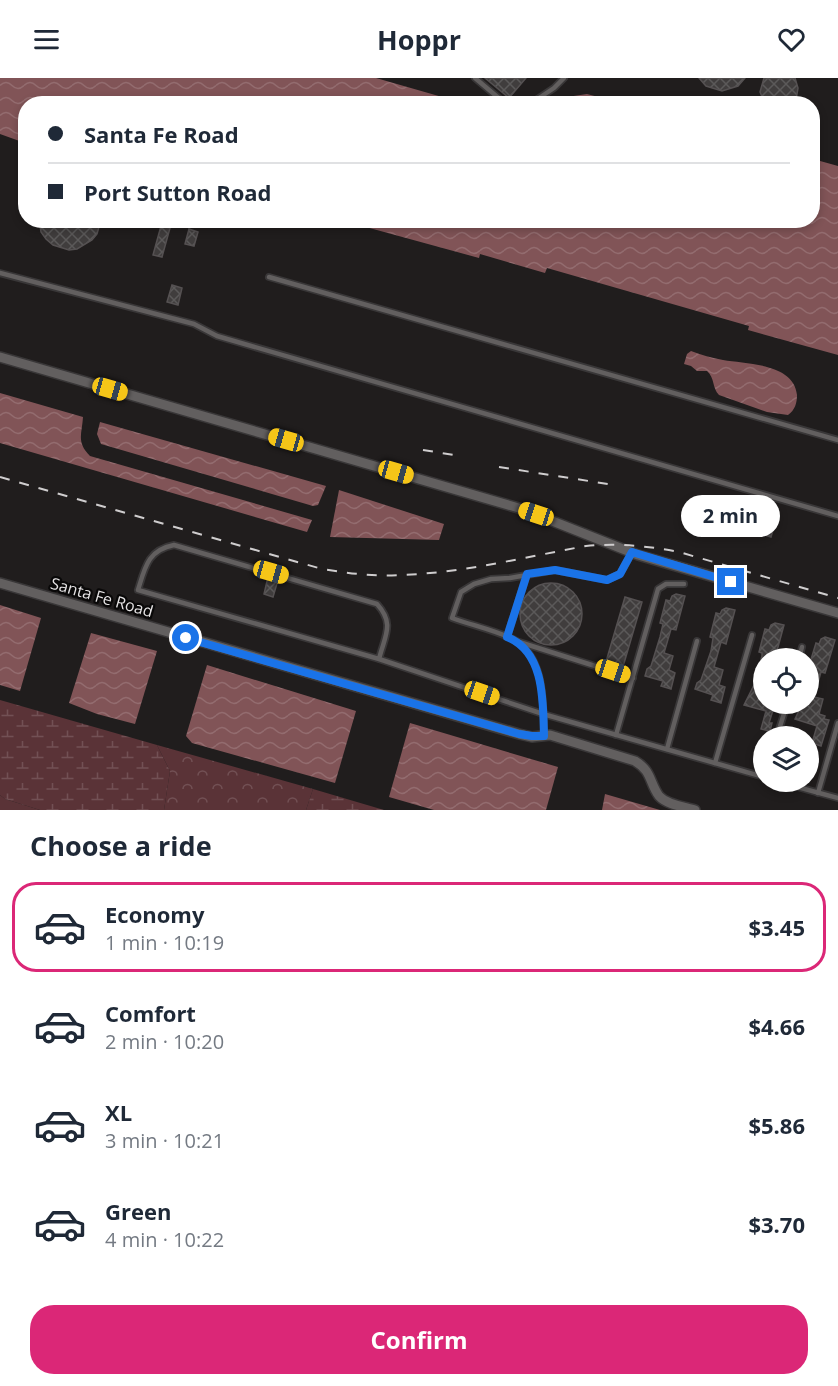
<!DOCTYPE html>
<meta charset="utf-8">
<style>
:root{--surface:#fff;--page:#f2f2f3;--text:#1f2937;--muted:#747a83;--line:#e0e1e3;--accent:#db2777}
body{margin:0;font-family:"Open Sans",sans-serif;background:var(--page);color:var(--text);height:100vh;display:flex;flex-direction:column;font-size:22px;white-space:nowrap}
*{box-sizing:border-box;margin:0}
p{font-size:20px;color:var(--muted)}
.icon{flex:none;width:33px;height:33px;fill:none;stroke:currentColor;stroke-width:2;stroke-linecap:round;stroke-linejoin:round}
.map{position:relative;height:732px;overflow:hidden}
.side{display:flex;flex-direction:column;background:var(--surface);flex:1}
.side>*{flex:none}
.hud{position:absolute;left:18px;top:18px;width:802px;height:132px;border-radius:24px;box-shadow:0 3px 9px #0003;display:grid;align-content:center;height:132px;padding:0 30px;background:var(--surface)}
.buttons{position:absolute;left:753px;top:570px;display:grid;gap:12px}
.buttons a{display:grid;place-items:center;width:66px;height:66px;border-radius:50%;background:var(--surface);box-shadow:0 3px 9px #0003;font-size:30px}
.end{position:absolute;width:27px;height:27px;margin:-14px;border:8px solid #1a73e8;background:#fff;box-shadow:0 0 0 3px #fff}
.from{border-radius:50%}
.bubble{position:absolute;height:42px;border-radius:21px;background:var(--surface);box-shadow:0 3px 9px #0003;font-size:20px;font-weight:700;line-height:42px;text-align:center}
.car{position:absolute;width:18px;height:36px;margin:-18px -9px;border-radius:8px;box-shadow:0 0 4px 2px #0007;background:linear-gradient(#f5c518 24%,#345 0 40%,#f5c518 0 76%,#345 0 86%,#f5c518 0)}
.hud b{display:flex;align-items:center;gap:21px;height:57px;font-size:22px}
.hud b+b{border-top:2px solid var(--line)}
.hud i{width:15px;height:15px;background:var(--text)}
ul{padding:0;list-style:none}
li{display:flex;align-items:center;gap:18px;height:90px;margin:0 12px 9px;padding:0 18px;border:3px solid transparent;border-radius:24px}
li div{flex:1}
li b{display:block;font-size:22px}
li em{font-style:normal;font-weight:700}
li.active{border-color:var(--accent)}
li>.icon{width:54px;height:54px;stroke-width:1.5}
h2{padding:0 30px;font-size:27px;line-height:72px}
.button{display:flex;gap:12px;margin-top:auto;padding:12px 30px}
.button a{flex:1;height:69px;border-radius:24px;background:var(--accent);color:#fff;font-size:24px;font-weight:700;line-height:69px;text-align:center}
header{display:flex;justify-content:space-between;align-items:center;height:78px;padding:0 30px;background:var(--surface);font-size:27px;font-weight:700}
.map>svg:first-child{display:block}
.forest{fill:url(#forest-crowns)}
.wetland{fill:url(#wetland-marsh)}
.water{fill:url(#water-waves)}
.building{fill:url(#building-cross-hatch);stroke:#555152;stroke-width:1.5}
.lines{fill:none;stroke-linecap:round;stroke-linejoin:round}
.service-casing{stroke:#393738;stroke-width:8}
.minor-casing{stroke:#393738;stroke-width:12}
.service{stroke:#625f5f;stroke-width:4.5}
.minor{stroke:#625f5f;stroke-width:9}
.rail{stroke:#cfcdce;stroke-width:2;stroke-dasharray:10 10;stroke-linecap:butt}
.route{stroke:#1a73e8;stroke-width:8}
.labels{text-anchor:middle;stroke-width:4.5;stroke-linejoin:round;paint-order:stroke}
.street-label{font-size:16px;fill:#e5e3e4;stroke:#090808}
</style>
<header><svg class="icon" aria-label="menu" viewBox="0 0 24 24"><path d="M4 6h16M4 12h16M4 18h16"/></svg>Hoppr<svg class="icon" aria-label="heart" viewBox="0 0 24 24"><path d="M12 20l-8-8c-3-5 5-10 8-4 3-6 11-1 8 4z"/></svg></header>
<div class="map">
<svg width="838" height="732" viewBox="0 0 838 732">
<defs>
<pattern id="forest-crowns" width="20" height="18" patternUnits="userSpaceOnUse" patternTransform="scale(1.5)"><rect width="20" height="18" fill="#5a3337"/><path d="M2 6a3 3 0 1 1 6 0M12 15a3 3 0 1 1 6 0" fill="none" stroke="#725054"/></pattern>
<pattern id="wetland-marsh" width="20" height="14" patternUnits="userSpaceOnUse" patternTransform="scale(1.5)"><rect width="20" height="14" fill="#5a3337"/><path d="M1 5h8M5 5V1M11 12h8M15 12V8" fill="none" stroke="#725054"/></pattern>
<pattern id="water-waves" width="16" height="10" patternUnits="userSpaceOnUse" patternTransform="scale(1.5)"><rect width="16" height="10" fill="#815457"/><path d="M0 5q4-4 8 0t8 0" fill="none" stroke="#936c6f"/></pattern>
<pattern id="building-cross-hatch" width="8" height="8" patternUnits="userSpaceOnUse" patternTransform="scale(1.5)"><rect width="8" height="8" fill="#403d3d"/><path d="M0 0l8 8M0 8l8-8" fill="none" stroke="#5b5959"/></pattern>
</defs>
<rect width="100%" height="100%" fill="#201d1d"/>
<g class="forest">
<polygon points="157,667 313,711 306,732 164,732 170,693"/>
<polygon points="0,717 5,721 40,732 0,732"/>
</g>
<g class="wetland">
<polygon points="0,622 157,667 170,693 164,732 40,732 5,721 0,717"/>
<polygon points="313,711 384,732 306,732"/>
</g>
<g class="water">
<polygon points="0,0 376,0 463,25 26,26 25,65 0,56"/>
<polygon points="587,16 621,25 563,25 567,19"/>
<polygon points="813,81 838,88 838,277 748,252 749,248 547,190 545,195 480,176 479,180 344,143 813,142"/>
<path d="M691 273C701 277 712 280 723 282 746 286 794 285 797 317 797 325 795 332 788 337L767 334 719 317C712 310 715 300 707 293H697L691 288 684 286 687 276Z"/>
<path d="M0 315 83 339C82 356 76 364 90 378L312 442 307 454 0 365Z"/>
<polygon points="100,344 326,408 318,427 313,428 101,366 97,356"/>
<polygon points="339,412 444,446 439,462 330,459"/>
<polygon points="0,527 41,540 20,613 0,607"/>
<polygon points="91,555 157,573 135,646 97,636 69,625"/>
<polygon points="207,587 356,633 335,705 192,665 186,658"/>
<polygon points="410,645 558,689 546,732 434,732 389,719"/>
<polygon points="605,716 660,732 602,732"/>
</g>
<g class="building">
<polygon points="485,0 526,0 509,20"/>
<polygon points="699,0 745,0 738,8 722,13 706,8"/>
<polygon points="764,0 795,0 798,10 796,22 793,26 765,26 760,14"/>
<polygon points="39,142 101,142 97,156 92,162 77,171 69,172 53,167 46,161 41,154"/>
<polygon points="161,148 170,150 162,179 153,177"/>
<polygon points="189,151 198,154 194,168 185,166"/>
<polygon points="172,207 182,210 178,227 167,224"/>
<polygon points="733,433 775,445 771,459 729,446"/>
<polygon points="268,499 278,502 273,519 264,516"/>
<circle cx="551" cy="536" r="31"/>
<polygon points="676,516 685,518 676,552 671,551 664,575 673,578 669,592 675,595 671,611 661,608 663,603 645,598 647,591 651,588 660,559 663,546 660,545 666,522 670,523 672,518"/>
<polygon points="625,519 642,524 622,592 605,587"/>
<polygon points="726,530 735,532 726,566 721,564 714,589 723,592 719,607 725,609 721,625 711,622 713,617 695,611 697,605 701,602 711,573 713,560 710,559 716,535 720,536 722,532"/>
<polygon points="775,545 784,547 775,580 764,580 764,626 775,626 769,645 772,645 770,653 761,651 766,633 744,627 754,607 762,578 762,575 759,574 765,551 769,552 771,547"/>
<polygon points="825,559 835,562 825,595 821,594 814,619 823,621 819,636 825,638 824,641 829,642 821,668 812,665 817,648 795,641 802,626 808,626 808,606 813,589 809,588 816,565 819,566 821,561"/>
</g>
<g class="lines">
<defs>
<g id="service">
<polyline points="475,0 501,22 510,26"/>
<polyline points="530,26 554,10 564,0"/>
<polyline points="0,195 194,246 217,258 838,438"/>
<polyline points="269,199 838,362"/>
<polyline points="507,559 527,496"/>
<polyline points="516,563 633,600"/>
<polyline points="799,580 802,569"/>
<path d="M379 581C385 557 395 546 377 526L174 467C148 472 145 489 138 512L379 581 543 636 764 699"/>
<polyline points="616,657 658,511 666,506 684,506"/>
<path d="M544 658C543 626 546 579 513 561 494 552 471 547 452 540L461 514 474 506 491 501 510 500 555 492 607 502 620 496 631 476"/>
<polyline points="777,658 787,626"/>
<polyline points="667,671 697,563"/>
<polyline points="715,685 752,557"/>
<polyline points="779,704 838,720"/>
<polyline points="818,715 838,645"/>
</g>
<g id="minor">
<polyline points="0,279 522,431 638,477 838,535"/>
<path d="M0 505 519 656 532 659 550 657 635 683C652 693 649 704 659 718 667 727 685 729 695 732"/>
</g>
</defs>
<use href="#service" class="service-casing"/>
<use href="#minor" class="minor-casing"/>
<use href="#service" class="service"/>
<use href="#minor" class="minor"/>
<g class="rail">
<polyline points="423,372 460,378"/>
<polyline points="499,389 608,406"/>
<path d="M0 399 322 491C348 495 374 499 400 497 463 495 525 479 586 468 618 465 648 468 679 474L838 520"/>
</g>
</g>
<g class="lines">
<path class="route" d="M186 560 519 656 532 658H544C543 624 545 574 507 559L527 496 555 492 607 502 620 496 632 474 731 504"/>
</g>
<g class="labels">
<g class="street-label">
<text transform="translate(102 519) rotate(16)" y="6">Santa Fe Road</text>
</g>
</g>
</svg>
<div class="buttons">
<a><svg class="icon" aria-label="locate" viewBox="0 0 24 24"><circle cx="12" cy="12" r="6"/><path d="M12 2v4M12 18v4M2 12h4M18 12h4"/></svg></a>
<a><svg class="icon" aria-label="layers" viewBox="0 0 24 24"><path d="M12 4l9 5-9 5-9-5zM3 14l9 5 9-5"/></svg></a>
</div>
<i class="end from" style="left:186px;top:560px"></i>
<i class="end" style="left:731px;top:504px"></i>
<div class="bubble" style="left:681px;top:417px;width:99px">2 min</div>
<i class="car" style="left:110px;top:311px;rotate:106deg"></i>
<i class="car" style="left:286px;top:362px;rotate:286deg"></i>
<i class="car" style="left:396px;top:394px;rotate:106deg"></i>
<i class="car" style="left:536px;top:436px;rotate:288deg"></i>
<i class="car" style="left:271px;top:494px;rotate:106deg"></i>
<i class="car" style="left:613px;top:593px;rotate:108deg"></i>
<i class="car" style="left:482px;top:615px;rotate:109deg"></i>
<div class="hud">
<b><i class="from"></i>Santa Fe Road</b>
<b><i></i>Port Sutton Road</b>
</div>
</div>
<section class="side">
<h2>Choose a ride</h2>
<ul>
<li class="active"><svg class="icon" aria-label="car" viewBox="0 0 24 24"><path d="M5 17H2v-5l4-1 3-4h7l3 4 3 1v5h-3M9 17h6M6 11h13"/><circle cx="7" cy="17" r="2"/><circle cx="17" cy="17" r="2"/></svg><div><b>Economy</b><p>1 min · 10:19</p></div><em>$3.45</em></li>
<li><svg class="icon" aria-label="car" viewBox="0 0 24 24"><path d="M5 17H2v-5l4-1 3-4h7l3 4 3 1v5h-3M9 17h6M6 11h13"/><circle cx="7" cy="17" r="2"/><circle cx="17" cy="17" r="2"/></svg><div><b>Comfort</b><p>2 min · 10:20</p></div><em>$4.66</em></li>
<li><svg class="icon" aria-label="car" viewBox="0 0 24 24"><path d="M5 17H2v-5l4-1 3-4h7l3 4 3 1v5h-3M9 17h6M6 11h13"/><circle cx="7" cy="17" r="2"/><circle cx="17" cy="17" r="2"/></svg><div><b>XL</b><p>3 min · 10:21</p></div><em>$5.86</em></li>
<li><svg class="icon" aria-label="car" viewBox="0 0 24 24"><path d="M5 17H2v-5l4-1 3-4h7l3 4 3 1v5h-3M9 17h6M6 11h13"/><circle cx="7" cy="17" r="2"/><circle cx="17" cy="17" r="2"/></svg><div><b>Green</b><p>4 min · 10:22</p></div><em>$3.70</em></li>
</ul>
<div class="button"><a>Confirm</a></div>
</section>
